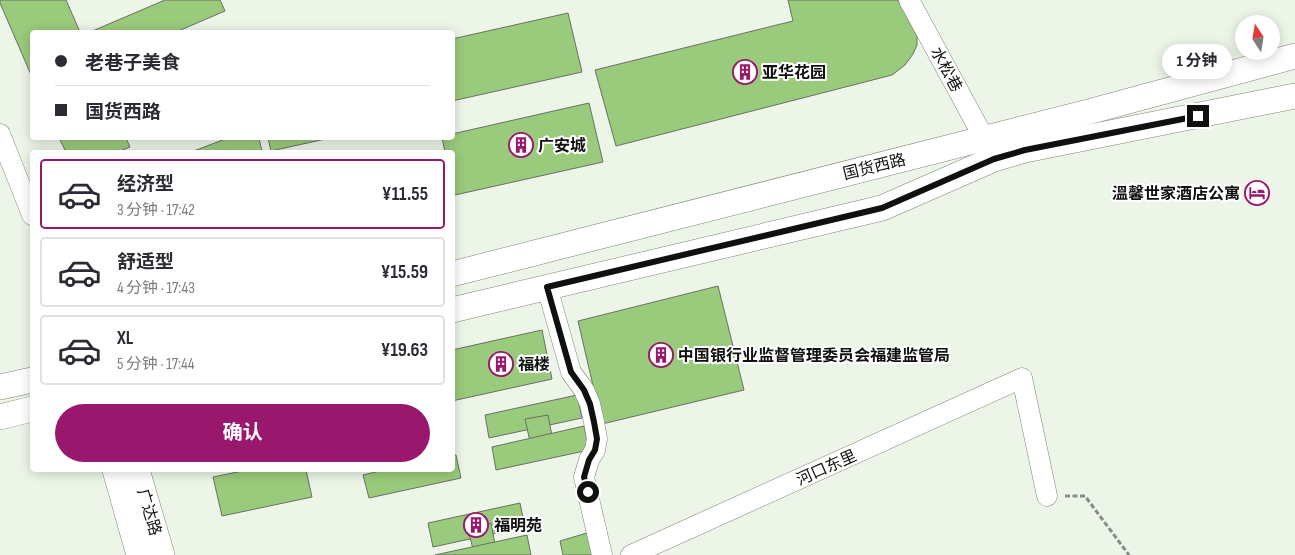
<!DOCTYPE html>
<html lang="zh">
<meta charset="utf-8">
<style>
:root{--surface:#fff;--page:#f7f7f7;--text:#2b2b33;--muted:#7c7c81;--line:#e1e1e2;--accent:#99176c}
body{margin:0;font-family:"Sofia Sans Condensed","Noto Sans SC",sans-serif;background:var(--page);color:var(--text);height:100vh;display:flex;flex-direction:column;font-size:19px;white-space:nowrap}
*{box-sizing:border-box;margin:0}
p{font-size:16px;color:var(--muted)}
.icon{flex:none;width:28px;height:28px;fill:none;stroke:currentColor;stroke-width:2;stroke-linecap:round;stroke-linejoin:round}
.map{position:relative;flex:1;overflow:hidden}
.drawer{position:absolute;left:30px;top:150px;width:425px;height:322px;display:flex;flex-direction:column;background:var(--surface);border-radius:5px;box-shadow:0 2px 12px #0003}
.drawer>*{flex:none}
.hud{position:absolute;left:30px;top:30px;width:425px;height:110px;border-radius:5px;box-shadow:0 2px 12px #0003;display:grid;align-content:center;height:110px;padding:0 25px;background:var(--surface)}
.needle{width:32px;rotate:348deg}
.buttons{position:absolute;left:1235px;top:15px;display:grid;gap:10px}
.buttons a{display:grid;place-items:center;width:45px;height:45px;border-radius:50%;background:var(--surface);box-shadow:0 2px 12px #0003;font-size:25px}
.end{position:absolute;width:22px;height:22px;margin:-11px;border:6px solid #0e110d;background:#fff;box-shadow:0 0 0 2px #fff}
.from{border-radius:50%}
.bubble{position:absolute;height:35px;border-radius:18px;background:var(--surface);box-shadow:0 2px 12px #0003;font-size:16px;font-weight:700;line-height:35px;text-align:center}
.hud b{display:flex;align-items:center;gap:18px;height:48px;font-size:19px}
.hud b+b{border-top:1px solid var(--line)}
.hud i{width:12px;height:12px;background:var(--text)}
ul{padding:9px 0 0;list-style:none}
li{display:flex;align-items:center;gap:15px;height:70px;margin:0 10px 8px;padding:0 15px;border:2px solid var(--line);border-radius:5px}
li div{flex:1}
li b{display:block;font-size:19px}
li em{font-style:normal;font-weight:700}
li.on{border-color:var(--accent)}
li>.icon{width:45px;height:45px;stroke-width:1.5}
.cta{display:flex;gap:10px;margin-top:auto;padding:10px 25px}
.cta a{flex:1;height:58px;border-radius:30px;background:var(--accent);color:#fff;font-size:20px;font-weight:700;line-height:58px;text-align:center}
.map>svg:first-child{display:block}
.building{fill:#9aca7b;stroke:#697164}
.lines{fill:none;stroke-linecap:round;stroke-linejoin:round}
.minor-casing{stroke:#7e8679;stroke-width:21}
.major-casing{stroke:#7e8679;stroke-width:26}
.path{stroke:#878e84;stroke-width:3;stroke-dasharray:5 2.5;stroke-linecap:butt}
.minor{stroke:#fff;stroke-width:20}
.major{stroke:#fff;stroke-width:25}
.route{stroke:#0e110d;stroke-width:6}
.labels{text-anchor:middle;stroke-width:4;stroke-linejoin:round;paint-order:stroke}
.street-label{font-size:16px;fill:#0e110d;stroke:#fff}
.poi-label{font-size:16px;font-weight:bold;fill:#0e110d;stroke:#fff;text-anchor:start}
</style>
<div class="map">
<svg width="1295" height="555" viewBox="0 0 1295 555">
<rect width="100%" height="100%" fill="#ecf5e7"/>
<g class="building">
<polygon points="0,0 66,0 80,32 32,32 32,77 0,3"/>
<polygon points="165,0 220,0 225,11 176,32 90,32"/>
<polygon points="788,0 898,0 917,36 917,45 913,54 905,65 892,75 616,146 595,70 793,21"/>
<polygon points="568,13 582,72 452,101 452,39"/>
<polygon points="589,103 603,162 455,195 452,184 452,152 445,152 442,138 452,138 452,134"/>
<polygon points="59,138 126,138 130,147 118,152 66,152"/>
<polygon points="228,138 259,138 262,152 191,152"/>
<polygon points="268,138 330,138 271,151"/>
<polygon points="718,286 744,390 602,424 578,321"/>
<polygon points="542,330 552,379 452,401 452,350"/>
<polygon points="577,395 582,418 489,438 485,415"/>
<polygon points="548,415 553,441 531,446 525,419"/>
<polygon points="584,426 589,450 496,470 492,447"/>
<polygon points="452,455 456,455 461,478 369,498 363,475 384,470 452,470"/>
<polygon points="247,470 306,470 312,497 222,516 213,477"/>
<polygon points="520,503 525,527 433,547 428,523"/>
<polygon points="491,523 496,550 474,554 468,528"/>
<polygon points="590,532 595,555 563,555 560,541"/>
<polygon points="527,535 531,555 435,555"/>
</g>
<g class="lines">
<defs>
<g id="minor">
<polyline points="909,0 984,138"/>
<polyline points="0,134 32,215"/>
<polyline points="547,287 571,372 584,390 590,404 594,422 597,439 595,450 589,460 584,477 602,555"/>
<polyline points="631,555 1022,378 1047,496"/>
</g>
<g id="major">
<polyline points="452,274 1088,112 1295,56"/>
<polyline points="452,310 882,208 994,159 1025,150 1295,96"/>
<polyline points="0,387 32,380"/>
<polyline points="0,417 32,409"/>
<polyline points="115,470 139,555"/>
<polyline points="137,470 162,555"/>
</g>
</defs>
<use href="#minor" class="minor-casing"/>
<use href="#major" class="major-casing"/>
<polyline class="path" points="1065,496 1085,496 1129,555"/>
<use href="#minor" class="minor"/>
<use href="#major" class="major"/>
</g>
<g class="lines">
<polyline class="route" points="588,492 584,477 589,460 595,450 597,439 594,422 590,404 584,390 571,372 547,287 882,208 994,159 1025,150 1198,116"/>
</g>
<defs>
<symbol id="building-ring" viewBox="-11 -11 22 22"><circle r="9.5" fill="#fff" stroke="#99176c" stroke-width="1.5"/><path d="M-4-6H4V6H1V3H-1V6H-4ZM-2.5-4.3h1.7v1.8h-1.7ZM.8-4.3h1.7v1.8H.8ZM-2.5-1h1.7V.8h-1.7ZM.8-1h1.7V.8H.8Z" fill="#99176c"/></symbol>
<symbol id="hotel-ring" viewBox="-11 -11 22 22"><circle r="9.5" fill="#fff" stroke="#99176c" stroke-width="1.5"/><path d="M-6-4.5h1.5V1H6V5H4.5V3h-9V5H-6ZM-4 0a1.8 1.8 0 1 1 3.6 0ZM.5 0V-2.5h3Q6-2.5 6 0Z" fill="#99176c"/></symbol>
</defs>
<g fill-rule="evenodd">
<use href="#building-ring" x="731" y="58" width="28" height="28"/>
<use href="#building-ring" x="507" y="131" width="28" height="28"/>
<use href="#hotel-ring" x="1243" y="179" width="28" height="28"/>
<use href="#building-ring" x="647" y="341" width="28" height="28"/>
<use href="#building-ring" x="487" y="350" width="28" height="28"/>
<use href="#building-ring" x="462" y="511" width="28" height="28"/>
</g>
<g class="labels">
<g class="street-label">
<text transform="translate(947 69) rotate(62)" y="6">水松巷</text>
<text transform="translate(874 166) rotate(-14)" y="6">国货西路</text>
<text transform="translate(826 467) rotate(-24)" y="6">河口东里</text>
<text transform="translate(150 512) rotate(74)" y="6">广达路</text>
</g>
<g class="poi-label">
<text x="762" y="78">亚华花园</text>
<text x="538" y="151">广安城</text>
<text x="1240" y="199" text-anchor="end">溫馨世家酒店公寓</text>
<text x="678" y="361">中国银行业监督管理委员会福建监管局</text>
<text x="518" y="370">福楼</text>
<text x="494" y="531">福明苑</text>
</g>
</g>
</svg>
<div class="buttons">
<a><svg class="needle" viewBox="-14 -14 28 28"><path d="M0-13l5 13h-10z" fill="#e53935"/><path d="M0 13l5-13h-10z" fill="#7c7c81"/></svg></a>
</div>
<i class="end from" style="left:588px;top:492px"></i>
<i class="end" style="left:1198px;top:116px"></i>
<div class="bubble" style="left:1162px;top:44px;width:70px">1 分钟</div>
<div class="hud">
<b><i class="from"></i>老巷子美食</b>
<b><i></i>国货西路</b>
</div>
<section class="drawer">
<ul>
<li class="on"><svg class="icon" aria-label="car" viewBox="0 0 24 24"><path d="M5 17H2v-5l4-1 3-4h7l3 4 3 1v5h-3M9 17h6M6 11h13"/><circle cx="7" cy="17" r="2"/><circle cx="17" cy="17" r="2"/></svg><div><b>经济型</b><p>3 分钟 · 17:42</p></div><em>¥11.55</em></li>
<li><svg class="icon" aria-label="car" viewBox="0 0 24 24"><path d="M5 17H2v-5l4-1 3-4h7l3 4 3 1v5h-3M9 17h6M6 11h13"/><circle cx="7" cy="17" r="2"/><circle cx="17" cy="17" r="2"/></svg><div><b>舒适型</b><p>4 分钟 · 17:43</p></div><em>¥15.59</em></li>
<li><svg class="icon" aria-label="car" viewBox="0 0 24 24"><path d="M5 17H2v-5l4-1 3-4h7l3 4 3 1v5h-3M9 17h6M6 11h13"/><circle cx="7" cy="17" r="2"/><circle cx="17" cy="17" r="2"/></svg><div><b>XL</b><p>5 分钟 · 17:44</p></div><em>¥19.63</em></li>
</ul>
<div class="cta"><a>确认</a></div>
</section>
</div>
